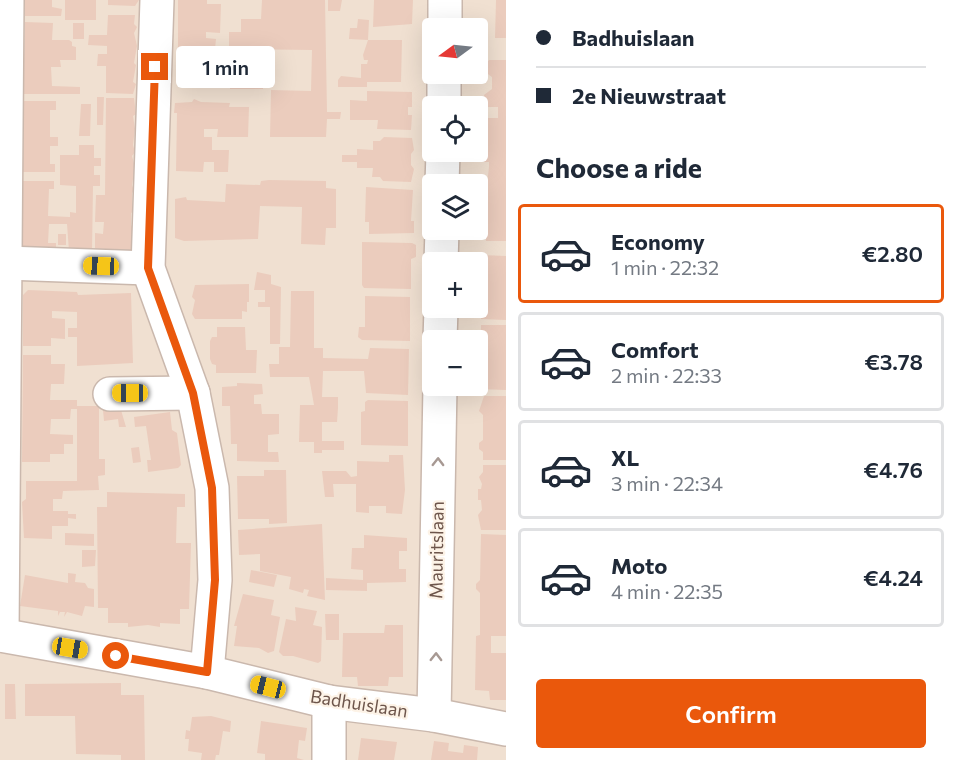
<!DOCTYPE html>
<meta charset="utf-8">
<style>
:root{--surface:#fff;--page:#f2f2f3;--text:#1f2937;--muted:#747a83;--line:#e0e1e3;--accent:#ea580c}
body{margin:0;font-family:Commissioner,sans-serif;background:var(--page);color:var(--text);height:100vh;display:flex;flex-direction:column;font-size:22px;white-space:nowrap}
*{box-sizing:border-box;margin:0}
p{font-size:20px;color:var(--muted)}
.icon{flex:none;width:33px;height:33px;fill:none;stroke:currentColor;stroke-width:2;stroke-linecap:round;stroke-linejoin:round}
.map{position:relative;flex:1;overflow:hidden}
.side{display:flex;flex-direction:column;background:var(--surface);width:450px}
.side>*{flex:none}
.guide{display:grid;align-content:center;height:132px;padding:0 30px;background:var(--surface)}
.needle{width:39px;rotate:255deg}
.controls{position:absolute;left:422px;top:18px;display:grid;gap:12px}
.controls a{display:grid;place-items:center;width:66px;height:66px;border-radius:6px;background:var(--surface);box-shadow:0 6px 24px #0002;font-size:30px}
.end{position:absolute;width:27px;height:27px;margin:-14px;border:8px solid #ea580c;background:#fff;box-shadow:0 0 0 3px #fff}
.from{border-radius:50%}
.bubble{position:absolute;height:42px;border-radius:6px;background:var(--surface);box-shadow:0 6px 24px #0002;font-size:20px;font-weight:600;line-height:42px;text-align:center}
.car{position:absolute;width:18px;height:36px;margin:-18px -9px;border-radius:8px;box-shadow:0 0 4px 2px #0007;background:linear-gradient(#f5c518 24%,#345 0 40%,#f5c518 0 76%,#345 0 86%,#f5c518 0)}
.guide b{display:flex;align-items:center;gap:21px;height:57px;font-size:22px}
.guide b+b{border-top:2px solid var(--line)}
.guide i{width:15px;height:15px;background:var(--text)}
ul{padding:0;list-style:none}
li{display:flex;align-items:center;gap:18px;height:99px;margin:0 12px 9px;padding:0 18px;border:3px solid var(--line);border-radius:6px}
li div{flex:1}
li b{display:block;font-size:22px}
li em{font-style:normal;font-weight:600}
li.current{border-color:var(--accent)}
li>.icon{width:54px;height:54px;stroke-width:1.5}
h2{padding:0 30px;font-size:27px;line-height:72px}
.cta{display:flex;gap:12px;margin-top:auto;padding:12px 30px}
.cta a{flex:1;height:69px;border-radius:6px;background:var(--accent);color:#fff;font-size:24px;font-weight:600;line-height:69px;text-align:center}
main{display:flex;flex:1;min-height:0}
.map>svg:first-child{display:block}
.residential{fill:#f0e0d1;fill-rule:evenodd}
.building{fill:#ebccbd}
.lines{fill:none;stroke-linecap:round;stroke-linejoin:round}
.minor-casing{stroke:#cab8ad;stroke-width:36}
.minor{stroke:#fff;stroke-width:33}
.oneway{stroke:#a79993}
.route{stroke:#ea580c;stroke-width:8}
.labels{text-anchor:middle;stroke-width:4.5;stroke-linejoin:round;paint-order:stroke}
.street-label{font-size:18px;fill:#6d554b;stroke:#fdf3e7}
</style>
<main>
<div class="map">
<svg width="506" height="760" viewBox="0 0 506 760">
<rect width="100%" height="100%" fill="#f9eee2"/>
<path class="residential" d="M0 0H506V760H0ZM432 28H477V74H432ZM432 106H477V152H432ZM432 184H477V230H432ZM432 262H477V308H432ZM432 340H477V386H432Z"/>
<g class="building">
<polygon points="25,0 52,0 52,7 62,9 61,16 25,16"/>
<rect x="65" y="0" width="31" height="20"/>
<polygon points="108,0 139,0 135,6 108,5"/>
<polygon points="178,0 207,0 207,4 221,4 220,33 206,32 206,38 216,39 215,49 227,49 226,60 206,60 205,67 205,72 219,73 219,84 178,83"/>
<polygon points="262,0 325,0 327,112 341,112 340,119 327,119 326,137 270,137 271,90 311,91 312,50 229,49 229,32 241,32 241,19 261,19"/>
<polygon points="328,0 342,0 340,11 328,11"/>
<polygon points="374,0 413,0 412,24 373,27"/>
<polygon points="496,0 506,0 506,38 495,38"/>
<polygon points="108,15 135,15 134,24 137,27 134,33 137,46 134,63 136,65 133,82 136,84 133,94 106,93 106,66 97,66 98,54 107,54 107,46 88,45 89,35 107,35"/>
<polygon points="358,19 369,20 368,40 402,40 401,82 367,82 367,87 338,87 338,80 341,76 361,78 361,64 367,64 368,60 364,60 363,55 368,40 349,39 350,28 357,28"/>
<polygon points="25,22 53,23 52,40 69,40 72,42 72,46 76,47 76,60 60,60 61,67 51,67 52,86 80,87 80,94 23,94"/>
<rect x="73" y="23" width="11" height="16"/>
<polygon points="489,60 506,60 506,241 486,241 486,234 480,230 483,197 481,188 487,184 489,167 489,162 484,162 485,118 498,118 498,107 488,107 484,101 484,95 492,89 492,77 485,72 485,65"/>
<rect x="230" y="76" width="33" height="13"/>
<polygon points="367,91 412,92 412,107 408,107 408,115 412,115 411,130 377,129 378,120 350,120 350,100 367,101"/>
<polygon points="97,97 104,97 103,125 97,125"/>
<polygon points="106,98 134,98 136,114 133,116 135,129 133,145 135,152 132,156 135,167 132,185 134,191 132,193 132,205 134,211 131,213 131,225 134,231 131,235 134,235 133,253 95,252 95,233 103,234 104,222 95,222 96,195 105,195"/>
<polygon points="194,99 201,102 230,103 229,107 249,107 248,137 217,137 218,129 204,129 204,137 212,137 212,150 229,150 228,172 214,172 214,162 204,162 203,172 176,171 177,113 174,113 175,103 192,102"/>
<polygon points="24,101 56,101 56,110 50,110 50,137 58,137 58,146 50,146 50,164 55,164 55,172 23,172"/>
<polygon points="81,104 91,104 90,136 79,136"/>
<polygon points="384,137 412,138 414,150 411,154 411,165 414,169 411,182 383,181 380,177 372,177 373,168 357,168 357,162 342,162 342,155 357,155 357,149 373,150 373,141 380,141"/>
<polygon points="79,145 94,145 94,158 101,158 101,166 94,166 94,175 100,175 100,186 93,186 92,252 69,251 67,224 49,224 48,243 56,243 56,252 22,251 23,181 54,181 54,189 49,189 48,216 70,217 70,212 76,213 76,186 60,185 60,155 79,155"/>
<polygon points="269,180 326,181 326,188 336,189 336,228 326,228 325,245 301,244 302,207 260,206 258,239 184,241 175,238 175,199 186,197 187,200 225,202 226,184 260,185 261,181"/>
<polygon points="366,187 413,190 411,221 414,221 414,233 369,234 369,222 365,222"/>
<rect x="58" y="234" width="8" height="11"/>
<polygon points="362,242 412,243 416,245 416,257 411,259 411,289 364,288 362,285"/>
<polygon points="482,255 506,256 506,320 481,319 481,289 478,289"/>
<polygon points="257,272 271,275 271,284 281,287 280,344 270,344 270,307 258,307 258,302 265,302 265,290 254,290"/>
<polygon points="249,284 249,302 247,302 247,312 242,311 242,319 195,319 192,314 195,300 192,297 195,285"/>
<polygon points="28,290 77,292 78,295 131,293 133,363 77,366 77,337 68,337 68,328 77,328 77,312 52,311 52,318 65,319 65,339 51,338 51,346 23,346 23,295"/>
<polygon points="291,291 314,291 314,348 323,348 323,358 368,359 370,348 409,349 408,395 366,393 364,371 323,371 322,397 338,397 338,408 337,422 322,422 322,441 344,441 344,450 322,450 322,453 314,453 314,442 299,442 300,405 314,405 309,377 270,377 269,364 279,364 279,347 290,347"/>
<polygon points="365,296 410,297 410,341 362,340 358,337 359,327 365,327"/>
<polygon points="481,325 506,325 506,390 479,389"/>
<polygon points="217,327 245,327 246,350 257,350 256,373 216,373 216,365 212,364 210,359 210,341 212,337 217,337"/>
<polygon points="23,355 51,355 51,364 65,364 64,384 51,384 50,400 77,400 77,406 99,406 99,459 105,459 105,475 98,476 99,490 63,491 62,499 53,499 53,511 68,511 68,514 76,514 76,519 68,518 68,526 52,526 52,539 24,538 22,502 26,499 26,481 77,481 77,409 71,409 70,419 51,419 50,434 73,435 73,444 64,444 64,454 50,454 50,462 22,462"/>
<polygon points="237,383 262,384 263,394 254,395 254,404 261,404 262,414 279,414 279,434 268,435 268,452 278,452 279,462 237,461 237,444 231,444 230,406 222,406 222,387 237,386"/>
<polygon points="484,396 506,396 506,460 483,460 483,452 479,449 479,443 483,440 483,415 479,411"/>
<polygon points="368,400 408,401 408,446 361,445 361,412 365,411 365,402"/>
<polygon points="103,410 121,410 126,427 119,427 118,419 104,421"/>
<polygon points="170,412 172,430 177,433 181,465 178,468 148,472 147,460 151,460 146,426 135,427 134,417"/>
<polygon points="139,447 141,462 133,463 131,448"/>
<polygon points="389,455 403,455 405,490 402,514 386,513 386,506 369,506 369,513 356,512 356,484 333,484 334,497 325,497 322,471 346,471 351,477 357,476 357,461 389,462"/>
<polygon points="483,465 506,465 506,530 481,530 478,515 482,510 481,500 478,500 478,489 481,489 482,484 479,477 483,472"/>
<polygon points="264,470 286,470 287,523 269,524 269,519 238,519 237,476 264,476"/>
<polygon points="107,492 185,494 185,507 177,507 176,543 191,543 189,609 180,609 180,624 160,623 160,627 148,625 128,627 128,623 108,623 108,608 98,608 97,507 107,507"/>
<polygon points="322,524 325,600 307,596 309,590 304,589 303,593 289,589 291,577 260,571 260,554 239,555 238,530"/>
<polygon points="65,533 94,534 94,546 65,545"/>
<polygon points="481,534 506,535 506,636 491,636 491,653 506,653 506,700 490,700 489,691 475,690 476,636 480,635 480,593 476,589 476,584 480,580"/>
<polygon points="364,535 407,538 407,551 399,551 399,569 406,569 406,582 367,583 367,591 326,590 326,578 363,580 363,570 351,569 352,548 364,548"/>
<polygon points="82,550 96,550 95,566 82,567"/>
<polygon points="251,570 277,575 274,587 249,582"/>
<polygon points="68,573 76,574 75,582 85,583 88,588 94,589 94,607 85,606 82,616 67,612 64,617 65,612 60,612 58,616 58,611 20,606 25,575 68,583"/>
<polygon points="243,594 274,600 271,615 280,617 274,651 268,653 259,648 234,646 237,626 234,626"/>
<polygon points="295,607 317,611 313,625 322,627 321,661 318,663 293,656 283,656 279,652 286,619 296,621"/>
<polygon points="325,614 339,614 339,640 326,640"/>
<polygon points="385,625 403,625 403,677 389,677 388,686 358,686 357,677 342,677 343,633 384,633"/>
<polygon points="121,683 121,695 144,695 145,760 121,760 121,755 76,754 75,716 25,716 25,684"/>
<polygon points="5,684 15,684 16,719 5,719"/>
<polygon points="211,716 231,721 230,732 223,731 219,755 216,755 215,760 201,760 202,753 188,751 189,739 185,739 186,730 190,731 192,717"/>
<polygon points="261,721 307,728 305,741 299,740 297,758 304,760 265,760 265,754 257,753"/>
<polygon points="361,738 397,742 394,760 358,760"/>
<polygon points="434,741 449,743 448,751 463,753 464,745 478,747 477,760 431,760"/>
</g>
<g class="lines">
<defs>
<g id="minor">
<polyline points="157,0 148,268 193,393 212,488 215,580 207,672"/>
<polyline points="445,28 445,0"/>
<polyline points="444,106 444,74"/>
<polyline points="442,184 443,152"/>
<polyline points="441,262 442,230"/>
<polyline points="6,263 148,268"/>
<polyline points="440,340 441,308"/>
<polyline points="110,394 193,393"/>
<polyline points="0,635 207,672 329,702 434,715 506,729"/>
<polyline points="2,635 7,0"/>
<polyline points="434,715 440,386"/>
<polyline points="329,760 329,702"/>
</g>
</defs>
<use href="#minor" class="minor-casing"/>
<use href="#minor" class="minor"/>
</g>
<defs><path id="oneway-chevron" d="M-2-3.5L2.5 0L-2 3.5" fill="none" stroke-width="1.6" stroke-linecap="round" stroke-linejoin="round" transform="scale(1.5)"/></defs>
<g class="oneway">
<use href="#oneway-chevron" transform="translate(438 462) rotate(-89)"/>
<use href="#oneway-chevron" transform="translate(436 657) rotate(-89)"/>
</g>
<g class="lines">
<polyline class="route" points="116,656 207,672 215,580 212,488 193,393 148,268 155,67"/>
</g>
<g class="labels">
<g class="street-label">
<text transform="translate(437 550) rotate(-89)" y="6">Mauritslaan</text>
<text transform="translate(359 704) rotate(9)" y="6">Badhuislaan</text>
</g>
</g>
</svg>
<div class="controls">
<a><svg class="needle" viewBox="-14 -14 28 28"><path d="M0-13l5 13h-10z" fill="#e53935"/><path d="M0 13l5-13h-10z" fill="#747a83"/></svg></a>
<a><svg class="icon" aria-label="locate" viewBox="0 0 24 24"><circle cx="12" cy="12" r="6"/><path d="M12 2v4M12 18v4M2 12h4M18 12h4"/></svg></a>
<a><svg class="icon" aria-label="layers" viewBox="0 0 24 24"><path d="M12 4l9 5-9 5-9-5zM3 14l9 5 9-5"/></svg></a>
<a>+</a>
<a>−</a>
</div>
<i class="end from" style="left:116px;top:656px"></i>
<i class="end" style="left:155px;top:67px"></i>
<div class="bubble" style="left:176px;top:46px;width:99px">1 min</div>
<i class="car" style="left:101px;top:266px;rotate:272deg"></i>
<i class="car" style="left:130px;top:393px;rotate:270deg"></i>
<i class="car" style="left:70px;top:648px;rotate:100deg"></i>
<i class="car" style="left:268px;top:687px;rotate:284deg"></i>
</div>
<section class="side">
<div class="guide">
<b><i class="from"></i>Badhuislaan</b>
<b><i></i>2e Nieuwstraat</b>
</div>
<h2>Choose a ride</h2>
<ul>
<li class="current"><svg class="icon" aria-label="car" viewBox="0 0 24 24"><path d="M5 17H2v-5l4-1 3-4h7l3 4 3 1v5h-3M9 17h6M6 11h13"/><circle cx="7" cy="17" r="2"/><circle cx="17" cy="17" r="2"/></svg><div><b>Economy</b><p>1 min · 22:32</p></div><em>€2.80</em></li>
<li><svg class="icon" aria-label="car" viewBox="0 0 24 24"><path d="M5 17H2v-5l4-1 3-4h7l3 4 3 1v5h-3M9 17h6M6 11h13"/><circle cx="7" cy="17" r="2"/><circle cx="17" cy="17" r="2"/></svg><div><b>Comfort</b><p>2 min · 22:33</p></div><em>€3.78</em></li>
<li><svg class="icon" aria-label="car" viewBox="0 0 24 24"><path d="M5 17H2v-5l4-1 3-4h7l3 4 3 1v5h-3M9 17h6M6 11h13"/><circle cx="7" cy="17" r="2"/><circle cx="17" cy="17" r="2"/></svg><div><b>XL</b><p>3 min · 22:34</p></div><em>€4.76</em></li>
<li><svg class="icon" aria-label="car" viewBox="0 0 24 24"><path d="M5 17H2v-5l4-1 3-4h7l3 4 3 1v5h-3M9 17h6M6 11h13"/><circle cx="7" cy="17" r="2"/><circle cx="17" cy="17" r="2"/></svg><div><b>Moto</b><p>4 min · 22:35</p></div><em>€4.24</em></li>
</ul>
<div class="cta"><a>Confirm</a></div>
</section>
</main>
